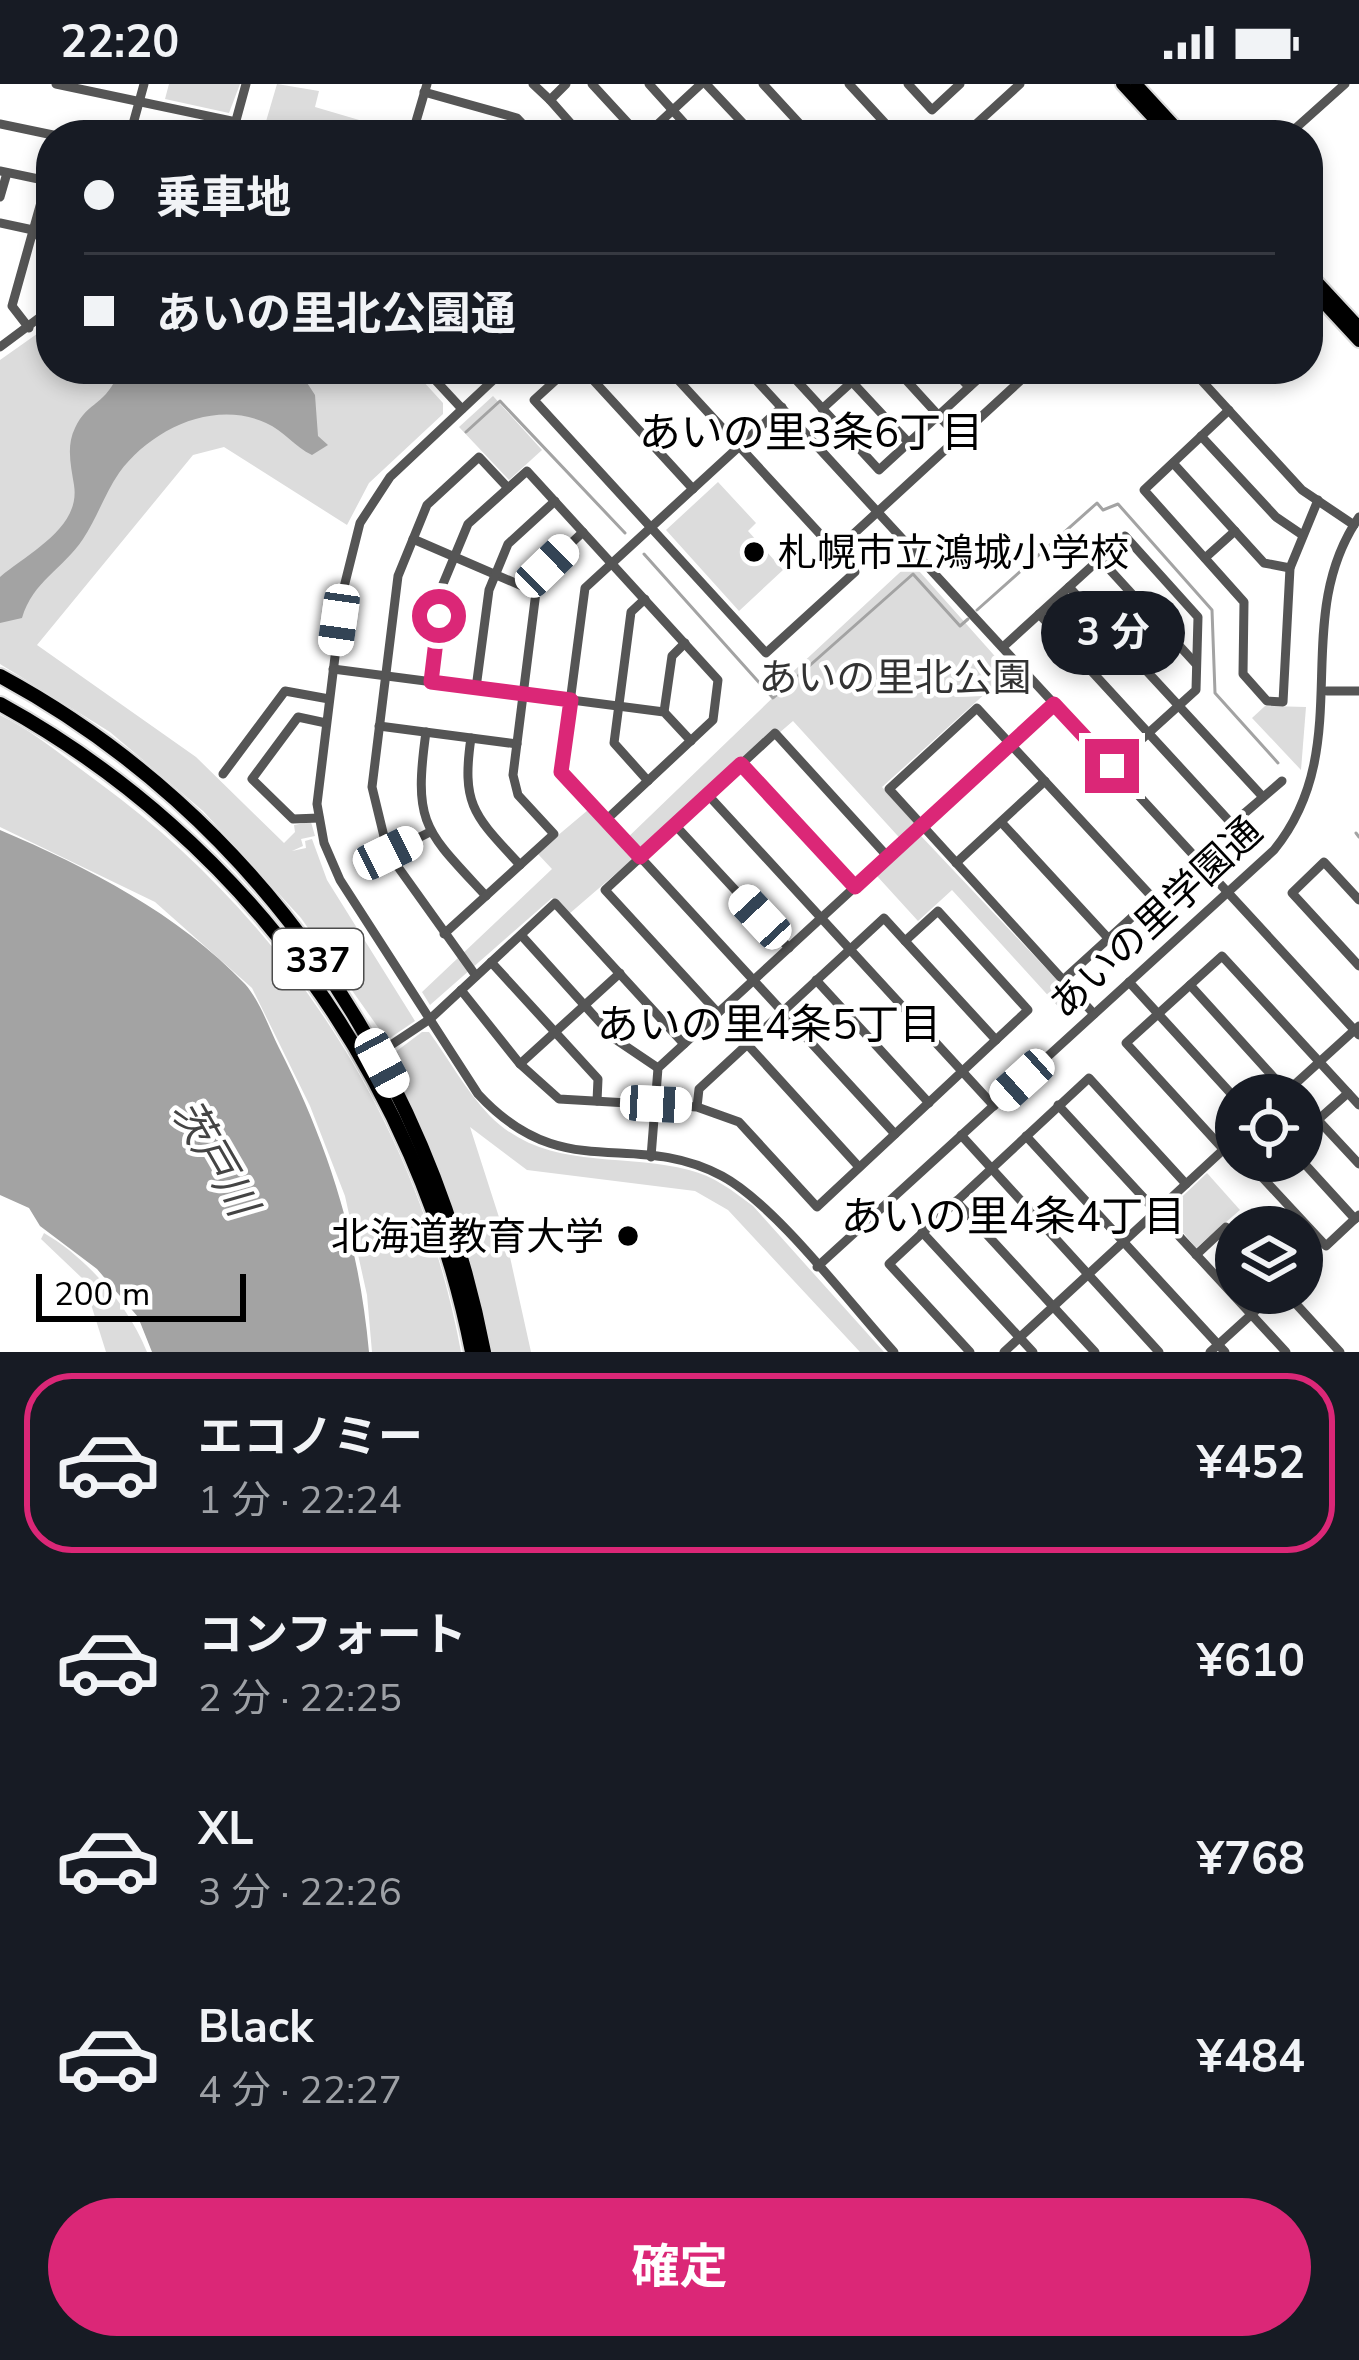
<!DOCTYPE html>
<html lang="ja">
<meta charset="utf-8">
<style>
:root{--surface:#171b24;--page:#20242c;--text:#f1f3f6;--muted:#9ea1a6;--line:#363941;--accent:#db2777}
body{margin:0;font-family:"Nunito Sans","Noto Sans JP",sans-serif;background:var(--page);color:var(--text);height:100vh;display:flex;flex-direction:column;font-size:45px;white-space:nowrap}
*{box-sizing:border-box;margin:0}
p{font-size:39px;color:var(--muted)}
.icon{flex:none;width:66px;height:66px;fill:none;stroke:currentColor;stroke-width:2;stroke-linecap:round;stroke-linejoin:round}
.map{position:relative;height:1268px;overflow:hidden}
.details{display:flex;flex-direction:column;background:var(--surface);flex:1}
.details>*{flex:none}
.banner{position:absolute;left:36px;top:36px;width:1287px;height:264px;border-radius:48px;box-shadow:0 6px 18px #0003;display:grid;align-content:center;height:264px;padding:0 48px;background:var(--surface)}
.controls{position:absolute;left:1215px;top:990px;display:grid;gap:24px}
.controls a{display:grid;place-items:center;width:108px;height:108px;border-radius:50%;background:var(--surface);box-shadow:0 6px 18px #0003;font-size:60px}
.scale{position:absolute;left:36px;bottom:30px;width:210px;box-sizing:border-box;padding-left:12px;border:6px solid #000;border-top:0;font-size:33px;line-height:42px;white-space:nowrap;color:#000;-webkit-text-stroke:9px #fff;paint-order:stroke}
.end{position:absolute;width:54px;height:54px;margin:-27px;border:15px solid #db2777;background:#fff;box-shadow:0 0 0 6px #fff}
.from{border-radius:50%}
.bubble{position:absolute;height:84px;border-radius:42px;background:var(--surface);box-shadow:0 6px 18px #0003;font-size:39px;font-weight:700;line-height:84px;text-align:center}
.car{position:absolute;width:36px;height:72px;margin:-36px -18px;border-radius:15px;box-shadow:0 0 9px 3px #0007;background:linear-gradient(#fff 24%,#345 0 40%,#fff 0 76%,#345 0 86%,#fff 0)}
.banner b{display:flex;align-items:center;gap:42px;height:114px;font-size:45px}
.banner b+b{border-top:3px solid var(--line)}
.banner i{width:30px;height:30px;background:var(--text)}
ul{padding:21px 0 0;list-style:none}
li{display:flex;align-items:center;gap:36px;height:180px;margin:0 24px 18px;padding:0 24px;border:6px solid transparent;border-radius:48px}
li div{flex:1}
li b{display:block;font-size:45px}
li em{font-style:normal;font-weight:700}
li.active{border-color:var(--accent)}
li>.icon{width:108px;height:108px;stroke-width:1.5}
.button{display:flex;gap:24px;margin-top:auto;padding:24px 48px}
.button a{flex:1;height:138px;border-radius:72px;background:var(--accent);color:#fff;font-size:48px;font-weight:700;line-height:138px;text-align:center}
.status{display:flex;justify-content:space-between;align-items:center;height:84px;padding:0 60px;background:var(--surface);direction:ltr}
.status svg{height:33px;fill:currentColor}
.map>svg:first-child{display:block}
.green{fill:#dcdcdc}
.water{fill:#a3a3a3}
.lines{fill:none;stroke-linecap:round;stroke-linejoin:round}
.stream{stroke:#a3a3a3;stroke-width:3}
.major-casing{stroke:#dbdbdb;stroke-width:16}
.highway-casing{stroke:#dbdbdb;stroke-width:18}
.minor{stroke:#555;stroke-width:9}
.major{stroke:#000;stroke-width:12}
.highway{stroke:#000;stroke-width:14}
.route{stroke:#db2777;stroke-width:15}
.poi-dot{fill:#000;stroke:#fff;stroke-width:4.5}
.labels{text-anchor:middle;stroke-width:9;stroke-linejoin:round;paint-order:stroke}
.shield{fill:#fff;stroke:#4c4c4c;stroke-width:3}
.shield-label{font-size:36px;font-weight:bold;fill:#000}
.poi-label{font-size:39px;fill:#000;stroke:#fff;text-anchor:start}
.park-label{font-size:39px;fill:#333;stroke:#fff}
.street-label{font-size:39px;fill:#000;stroke:#fff}
.neighbourhood-label{font-size:42px;fill:#000;stroke:#fff}
.water-label{font-size:42px;font-style:italic;fill:#444;stroke:#fff}
</style>
<div class="status"><b>22:20</b><svg viewBox="0 0 49 12"><path d="M0 12V9h3v3zM5 12V6h3v6zM10 12V3h3v9zM15 12V0h3v12zM26 1h20v11H26zM47 4h2v5h-2z"/></svg></div>
<div class="map">
<svg width="1359" height="1268" viewBox="0 0 1359 1268">
<rect width="100%" height="100%" fill="#fff"/>
<g class="green">
<polygon points="169,0 240,0 229,29 165,15"/>
<polygon points="277,0 319,7 315,23 366,38 363,51 262,51"/>
<polygon points="51,240 51,285 412,285 443,319 443,330 369,399 347,441 224,363 193,371 37,561 196,673 284,759 295,748 294,741 311,738 315,752 301,755 303,762 292,767 306,764 305,757 312,755 327,796 415,937 387,956 301,834 203,727 110,648 0,580 0,276"/>
<polygon points="493,312 542,366 509,396 459,343"/>
<polygon points="718,398 756,439 748,447 783,486 739,527 666,446"/>
<polygon points="911,478 1009,588 882,703 922,748 907,762 793,637 569,830 552,814 430,921 422,908 552,785 537,769 588,726 622,759 787,600 784,596"/>
<polygon points="1265,622 1306,623 1301,686 1252,634"/>
<path d="M0 631C35 648 66 675 98 698 285 834 419 1039 461 1268H372L367 1211 345 1112 310 1022 252 904 155 818 0 743Z"/>
<polygon points="921,752 1075,915 1064,929 952,806 918,837 877,792"/>
<path d="M422 948H429C448 974 466 1007 489 1031 545 1088 620 1068 689 1086 714 1092 733 1107 753 1122L884 1268H860L728 1126 695 1107 527 1086 470 1043 506 1155 531 1268H490C469 1165 433 1069 386 975Z"/>
<polygon points="1207,1089 1240,1126 1196,1164 1166,1128"/>
<path d="M44 1149C87 1174 129 1222 147 1268H106L83 1195 41 1155Z"/>
</g>
<g class="water">
<path d="M120 285H298L315 311 318 352 328 361 312 371C295 363 284 347 266 339 214 315 151 345 119 389 105 409 97 434 83 455 63 485 33 497 22 534L0 539V493C28 469 81 444 74 401 71 382 66 362 75 344 88 316 106 323 120 285Z"/>
<path d="M0 746C89 784 177 829 245 900 260 917 269 944 279 964 329 1062 359 1159 369 1268H152L138 1233 97 1185 40 1142 29 1124 0 1111Z"/>
</g>
<g class="lines">
<g class="stream">
<polyline points="466,348 500,317 625,449"/>
<polyline points="644,470 773,614 913,490 960,542 968,535"/>
<polyline points="977,526 1097,419 1103,426 1118,420 1212,526 1215,609 1278,679"/>
<polyline points="1356,749 1359,753"/>
</g>
<defs>
<g id="major">
<polyline points="1122,0 1169,51"/>
<polyline points="1136,0 1183,51"/>
<polyline points="1308,188 1359,243"/>
<polyline points="1308,202 1359,257"/>
</g>
<g id="highway">
<path d="M0 592C256 730 429 984 484 1268"/>
<path d="M0 620C246 755 418 994 472 1268"/>
</g>
</defs>
<use href="#major" class="major-casing"/>
<use href="#highway" class="highway-casing"/>
<g class="minor">
<polyline points="56,0 236,38"/>
<polyline points="533,0 550,16 566,0"/>
<polyline points="592,0 639,51"/>
<polyline points="649,0 695,51"/>
<polyline points="706,0 754,51"/>
<polyline points="763,0 810,51"/>
<polyline points="849,0 896,51"/>
<polyline points="908,0 932,26 960,0"/>
<polyline points="424,8 517,34 533,51"/>
<polyline points="550,16 581,51"/>
<polyline points="0,40 53,51"/>
<polyline points="130,51 144,0"/>
<polyline points="232,51 246,0"/>
<polyline points="412,51 427,0"/>
<polyline points="646,51 701,0"/>
<polyline points="964,51 1020,0"/>
<polyline points="1288,51 1345,0"/>
<polyline points="0,87 48,97"/>
<polyline points="0,113 7,89"/>
<polyline points="0,139 33,146 51,165"/>
<polyline points="29,244 12,222 47,97"/>
<polyline points="0,263 51,225"/>
<polyline points="425,285 462,325"/>
<path d="M505 285 390 393 360 439 343 507 317 720 324 759 340 796 478 1010C564 1103 631 1044 722 1092 776 1121 850 1220 894 1268"/>
<polyline points="568,285 534,316 766,569 855,488 668,285"/>
<polyline points="583,285 693,405"/>
<polyline points="746,285 1359,951"/>
<polyline points="786,285 879,386 989,285"/>
<polyline points="840,285 909,359"/>
<polyline points="896,285 959,354"/>
<polyline points="952,285 969,303"/>
<polyline points="1191,285 1302,406 1354,441"/>
<polyline points="782,323 585,504 561,687 895,1050"/>
<polyline points="822,325 866,285"/>
<polyline points="1229,326 1144,406 1244,518 1243,590 1267,617 1283,618 1290,484 1318,416"/>
<polyline points="1201,352 1276,433 1301,450"/>
<polyline points="1173,379 1264,479 1290,484"/>
<polyline points="413,455 536,508"/>
<polyline points="835,467 1033,285"/>
<polyline points="1205,474 1235,447"/>
<polyline points="1100,475 1196,580"/>
<polyline points="1069,503 1263,713"/>
<polyline points="645,515 631,528 614,659 648,697"/>
<polyline points="1039,530 1232,740 1282,697"/>
<polyline points="1003,563 1125,452 1198,533 1196,606 1112,682"/>
<polyline points="333,585 664,628 691,657"/>
<polyline points="431,598 443,500 468,440 527,387 718,596 713,636 606,736"/>
<polyline points="476,604 489,506 508,460 555,417"/>
<polyline points="1327,607 1359,607"/>
<polyline points="664,628 672,572 685,559"/>
<polyline points="379,642 517,660"/>
<path d="M426 648C413 741 425 746 486 812"/>
<path d="M471 654C461 722 475 732 520 781"/>
<polyline points="741,680 855,803"/>
<polyline points="223,690 285,607 329,615"/>
<polyline points="708,711 994,1022"/>
<polyline points="319,734 293,735 252,695 298,633 326,639"/>
<polyline points="1001,738 1108,854"/>
<polyline points="675,741 789,864"/>
<polyline points="388,769 428,749"/>
<polyline points="956,779 1045,697"/>
<polyline points="1359,816 1324,778 1292,809 1359,882"/>
<polyline points="444,850 554,750 518,711 513,691 536,508 547,482 583,448"/>
<polyline points="521,851 615,955 658,984"/>
<polyline points="905,857 996,956"/>
<polyline points="491,878 598,995 597,1017"/>
<polyline points="476,892 388,769 372,703 398,492 427,421 479,373 508,404"/>
<polyline points="816,896 929,1019"/>
<polyline points="1063,896 1153,814 977,624 889,705 1094,930"/>
<polyline points="1129,898 1236,1015"/>
<polyline points="1190,901 1287,1008"/>
<polyline points="461,906 520,980 559,1015 697,1023 739,1038 817,1123 1028,926 938,827 905,857 884,834 699,1005 697,1023"/>
<polyline points="718,929 605,806 775,649 888,773"/>
<polyline points="747,960 859,1083"/>
<polyline points="376,971 430,935 555,819 684,960"/>
<polyline points="520,980 620,889"/>
<polyline points="1283,1011 1359,942"/>
<polyline points="1058,1021 1286,1268"/>
<polyline points="1318,1036 1359,1080"/>
<polyline points="1302,1050 1348,1009"/>
<polyline points="961,1051 1159,1268"/>
<polyline points="1026,1052 1225,1268"/>
<polyline points="1224,1066 1126,959 1222,872 1359,1021"/>
<polyline points="651,1073 658,984 1054,620"/>
<polyline points="1247,1077 1326,1162 1359,1131"/>
<polyline points="1302,1077 1355,1135"/>
<polyline points="1259,1090 1273,1077"/>
<polyline points="956,1117 1095,1268"/>
<polyline points="922,1148 1033,1268"/>
<polyline points="1196,1171 1226,1143 1236,1155"/>
<path d="M817 1183 1274 766C1359 661 1287 538 1359 433"/>
<polyline points="1286,1209 1340,1268"/>
<polyline points="970,1268 889,1180 1089,994 1186,1100"/>
<polyline points="1004,1268 1236,1054"/>
<polyline points="1210,1268 1275,1209"/>
</g>
<use href="#major" class="major"/>
<use href="#highway" class="highway"/>
</g>
<g class="lines">
<polyline class="route" points="439,532 431,598 571,616 561,688 640,773 741,680 855,803 1054,620 1112,682"/>
</g>
<g class="poi-dot">
<circle cx="754" cy="468" r="12"/>
<circle cx="628" cy="1152" r="12"/>
</g>
<g class="labels">
<rect class="shield" x="273" y="845" width="90" height="60" rx="9"/>
<g class="shield-label">
<text x="318" y="888">337</text>
</g>
<g class="poi-label">
<text x="778" y="482">札幌市立鴻城小学校</text>
<text x="604" y="1166" text-anchor="end">北海道教育大学</text>
</g>
<g class="park-label">
<text x="895" y="607">あいの里北公園</text>
</g>
<g class="street-label">
<text transform="translate(1155 833) rotate(-43)" y="14">あいの里学園通</text>
</g>
<g class="neighbourhood-label">
<text x="811" y="363">あいの里3条6丁目</text>
<text x="769" y="955">あいの里4条5丁目</text>
<text x="1013" y="1147">あいの里4条4丁目</text>
</g>
<g class="water-label">
<text transform="translate(215 1073) rotate(60)" y="15">茨戸川</text>
</g>
</g>
</svg>
<div class="controls">
<a><svg class="icon" aria-label="locate" viewBox="0 0 24 24"><circle cx="12" cy="12" r="6"/><path d="M12 2v4M12 18v4M2 12h4M18 12h4"/></svg></a>
<a><svg class="icon" aria-label="layers" viewBox="0 0 24 24"><path d="M12 4l9 5-9 5-9-5zM3 14l9 5 9-5"/></svg></a>
</div>
<div class="scale">200 m</div>
<i class="end from" style="left:439px;top:532px"></i>
<i class="end" style="left:1112px;top:682px"></i>
<div class="bubble" style="left:1041px;top:507px;width:144px">3 分</div>
<i class="car" style="left:547px;top:482px;rotate:46deg"></i>
<i class="car" style="left:339px;top:536px;rotate:188deg"></i>
<i class="car" style="left:388px;top:769px;rotate:64deg"></i>
<i class="car" style="left:760px;top:833px;rotate:317deg"></i>
<i class="car" style="left:382px;top:979px;rotate:152deg"></i>
<i class="car" style="left:1022px;top:996px;rotate:228deg"></i>
<i class="car" style="left:656px;top:1020px;rotate:93deg"></i>
<div class="banner">
<b><i class="from"></i>乗車地</b>
<b><i></i>あいの里北公園通</b>
</div>
</div>
<section class="details">
<ul>
<li class="active"><svg class="icon" aria-label="car" viewBox="0 0 24 24"><path d="M5 17H2v-5l4-1 3-4h7l3 4 3 1v5h-3M9 17h6M6 11h13"/><circle cx="7" cy="17" r="2"/><circle cx="17" cy="17" r="2"/></svg><div><b>エコノミー</b><p>1 分 · 22:24</p></div><em>¥452</em></li>
<li><svg class="icon" aria-label="car" viewBox="0 0 24 24"><path d="M5 17H2v-5l4-1 3-4h7l3 4 3 1v5h-3M9 17h6M6 11h13"/><circle cx="7" cy="17" r="2"/><circle cx="17" cy="17" r="2"/></svg><div><b>コンフォート</b><p>2 分 · 22:25</p></div><em>¥610</em></li>
<li><svg class="icon" aria-label="car" viewBox="0 0 24 24"><path d="M5 17H2v-5l4-1 3-4h7l3 4 3 1v5h-3M9 17h6M6 11h13"/><circle cx="7" cy="17" r="2"/><circle cx="17" cy="17" r="2"/></svg><div><b>XL</b><p>3 分 · 22:26</p></div><em>¥768</em></li>
<li><svg class="icon" aria-label="car" viewBox="0 0 24 24"><path d="M5 17H2v-5l4-1 3-4h7l3 4 3 1v5h-3M9 17h6M6 11h13"/><circle cx="7" cy="17" r="2"/><circle cx="17" cy="17" r="2"/></svg><div><b>Black</b><p>4 分 · 22:27</p></div><em>¥484</em></li>
</ul>
<div class="button"><a>確定</a></div>
</section>
